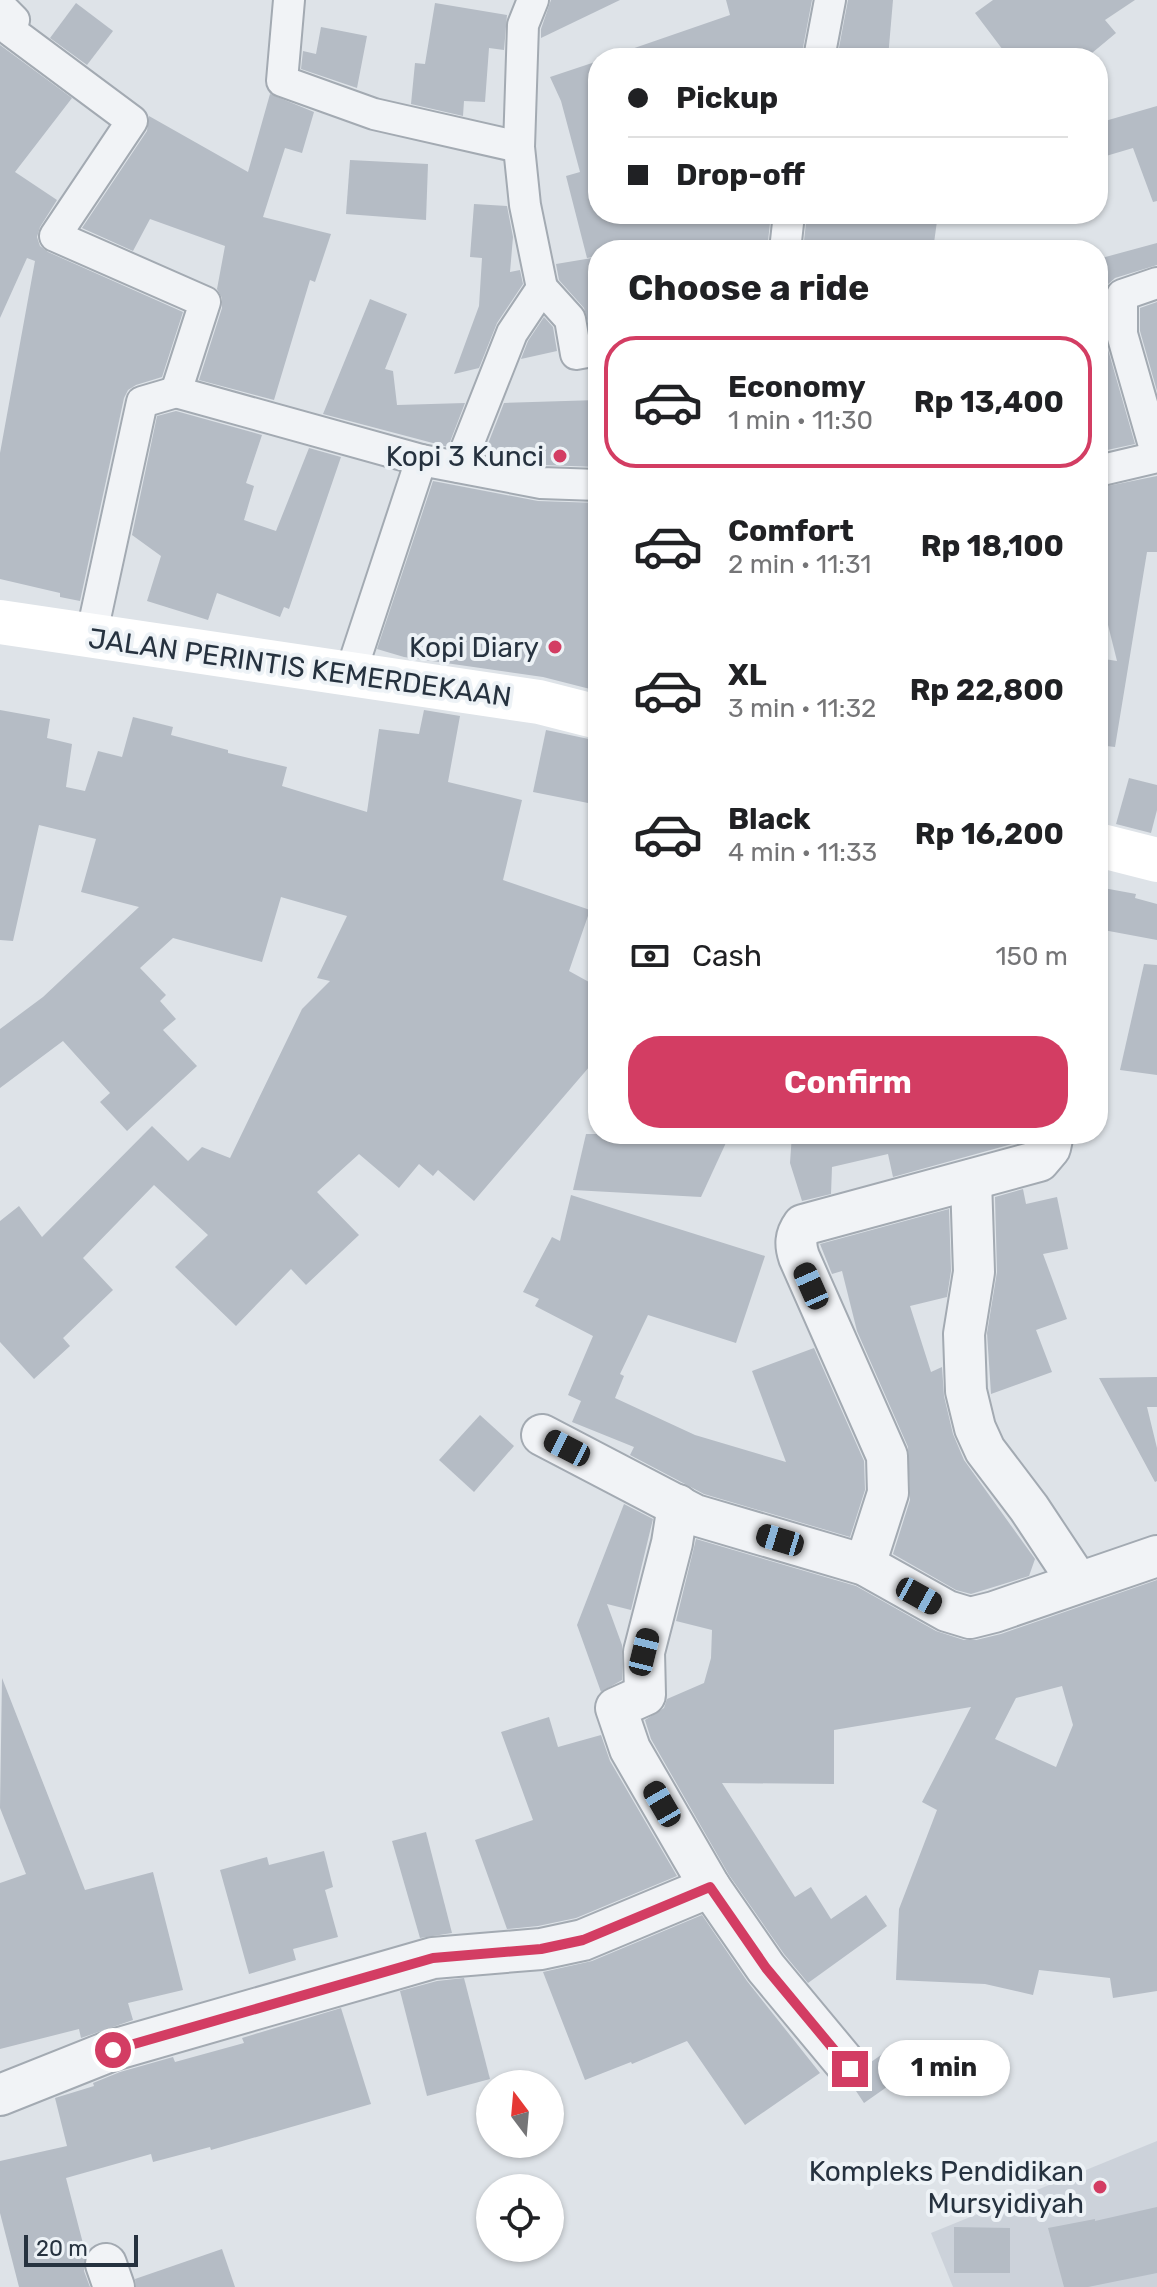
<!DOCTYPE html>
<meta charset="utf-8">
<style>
:root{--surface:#fff;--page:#f2f2f2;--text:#202124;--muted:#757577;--line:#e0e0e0;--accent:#d33d63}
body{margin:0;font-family:Rubik,sans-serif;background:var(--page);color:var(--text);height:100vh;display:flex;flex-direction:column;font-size:30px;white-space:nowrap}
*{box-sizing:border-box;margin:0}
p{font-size:26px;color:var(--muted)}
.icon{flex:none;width:44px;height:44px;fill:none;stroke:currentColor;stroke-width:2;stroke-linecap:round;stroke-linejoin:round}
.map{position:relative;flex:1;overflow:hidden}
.drawer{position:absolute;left:588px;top:240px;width:520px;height:904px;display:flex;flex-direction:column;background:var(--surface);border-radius:32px;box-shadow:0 2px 6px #0004}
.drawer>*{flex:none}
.top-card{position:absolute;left:588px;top:48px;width:520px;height:176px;border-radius:32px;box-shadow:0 2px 6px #0004;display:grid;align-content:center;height:176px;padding:0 40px;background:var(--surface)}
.needle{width:52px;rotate:344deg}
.buttons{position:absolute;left:476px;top:2070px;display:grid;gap:16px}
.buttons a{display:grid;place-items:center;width:88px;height:88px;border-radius:50%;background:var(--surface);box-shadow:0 2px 6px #0004;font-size:40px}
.scale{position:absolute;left:24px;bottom:20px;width:114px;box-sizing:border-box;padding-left:8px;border:4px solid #26323f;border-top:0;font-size:22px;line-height:28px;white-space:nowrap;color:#26323f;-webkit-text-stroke:6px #edf2f6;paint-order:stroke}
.end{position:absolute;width:36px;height:36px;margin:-18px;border:10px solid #d33d63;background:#fff;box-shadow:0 0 0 4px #fff}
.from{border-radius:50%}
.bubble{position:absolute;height:56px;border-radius:28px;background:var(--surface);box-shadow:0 2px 6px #0004;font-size:26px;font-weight:700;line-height:56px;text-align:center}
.car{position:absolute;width:24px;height:48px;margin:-24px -12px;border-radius:10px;box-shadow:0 0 6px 2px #0007;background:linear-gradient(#222 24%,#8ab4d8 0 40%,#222 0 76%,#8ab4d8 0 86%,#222 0)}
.top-card b{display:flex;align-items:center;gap:28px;height:76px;font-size:30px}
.top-card b+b{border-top:2px solid var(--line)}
.top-card i{width:20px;height:20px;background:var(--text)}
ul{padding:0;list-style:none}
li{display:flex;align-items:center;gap:24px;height:132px;margin:0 16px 12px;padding:0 24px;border:4px solid transparent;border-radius:32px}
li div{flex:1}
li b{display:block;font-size:30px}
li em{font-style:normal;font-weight:700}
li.active{border-color:var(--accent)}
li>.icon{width:72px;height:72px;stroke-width:1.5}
h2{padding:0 40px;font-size:36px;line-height:96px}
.pay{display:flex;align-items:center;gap:20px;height:88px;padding:0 40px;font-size:30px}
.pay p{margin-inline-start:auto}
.action{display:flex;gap:16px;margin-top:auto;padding:16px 40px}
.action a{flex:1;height:92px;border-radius:32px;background:var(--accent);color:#fff;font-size:32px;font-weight:700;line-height:92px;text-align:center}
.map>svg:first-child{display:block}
.built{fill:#ccd2da}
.building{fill:#b5bcc5;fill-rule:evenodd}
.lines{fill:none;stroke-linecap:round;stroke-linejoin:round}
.pedestrian-casing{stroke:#a3aab2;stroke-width:34}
.minor-casing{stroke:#a3aab2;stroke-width:44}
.pedestrian{stroke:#f1f3f6;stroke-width:30}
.minor{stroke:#f1f3f6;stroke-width:40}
.secondary{stroke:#fff;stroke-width:44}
.route{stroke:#d33d63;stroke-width:10}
.poi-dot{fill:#d33d63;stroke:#edf2f6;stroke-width:3}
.labels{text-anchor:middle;stroke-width:8;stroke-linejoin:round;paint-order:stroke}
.poi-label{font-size:28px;fill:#26323f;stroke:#edf2f6;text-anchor:end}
.street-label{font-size:28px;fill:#26323f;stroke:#edf2f6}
</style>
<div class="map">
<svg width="1157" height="2287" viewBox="0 0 1157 2287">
<rect width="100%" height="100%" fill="#dee3e8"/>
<polygon class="built" points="1157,2141 1157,2287 953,2287 931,2233"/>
<g class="building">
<polygon points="551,0 620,0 541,38 541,29"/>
<polygon points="726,0 812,0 801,58 621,58 620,53 730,15"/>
<polygon points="848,0 893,0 888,58 837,58"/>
<polygon points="993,0 1135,0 1105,20 1116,33 1086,58 1009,58 975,13"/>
<polygon points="76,3 113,31 87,65 50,38"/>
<polygon points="435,3 507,15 504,50 489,48 485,102 464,101 463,116 411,104 415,63 425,64"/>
<polygon points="321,27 367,36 357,88 301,69 303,51 316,54"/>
<polygon points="0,45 72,98 15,172 57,200 40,227 37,237 40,246 48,252 183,312 162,377 136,385 128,390 124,398 80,601 60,597 60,593 0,579 0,453 35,261 27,258 0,318"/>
<polygon points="598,61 598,214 771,214 767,250 598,250 598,256 587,258 566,176 580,172 561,101 550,77"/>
<polygon points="270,94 314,112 302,153 285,148 263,217 331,234 315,282 310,280 274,400 199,380 222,308 222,298 217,289 225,246 150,219 133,251 82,228 147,131 149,116 248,172"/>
<polygon points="1157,106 1157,201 1153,202 1133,148 1106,156 1098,123"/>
<polygon points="350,160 428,164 426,220 346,214"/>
<polygon points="474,204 507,206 513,237 510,272 520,270 523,284 497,323 479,368 454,374 479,306 482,258 470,257"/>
<polygon points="807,214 938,214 933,250 803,250"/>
<polygon points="1157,243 1157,265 1115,278 1107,285 1104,294 1105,339 1135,444 1098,452 1098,259"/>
<polygon points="598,257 598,332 591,333 584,308 559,280 556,264"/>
<polygon points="370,299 407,314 385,369 393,371 397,405 465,403 448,447 323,414"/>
<polygon points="1157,302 1157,391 1140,331 1140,308"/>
<polygon points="544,317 553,327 557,351 521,359 528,341"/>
<polygon points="598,400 598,467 543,465 484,454 504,403"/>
<polygon points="176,411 262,435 246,483 254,486 244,520 276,531 309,448 341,457 289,609 284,607 280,617 217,593 208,620 147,601 161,556 132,535 157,416"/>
<polygon points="1157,476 1157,552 1147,552 1115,747 1098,745 1098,658 1117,661 1098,585 1098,488"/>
<polygon points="433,481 538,501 598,503 598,691 543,677 404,657 377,649"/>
<polygon points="0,710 50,719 47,738 72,744 66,787 85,791 98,751 122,757 133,717 173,727 171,735 228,750 228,753 287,767 282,786 367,812 379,729 419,734 424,710 460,716 448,782 522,800 503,880 590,910 569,971 598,987 598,1051 590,1066 474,1201 438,1170 433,1176 419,1164 399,1188 359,1154 317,1192 359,1235 306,1285 291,1269 236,1326 175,1267 208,1235 154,1185 83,1258 113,1290 63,1338 70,1346 34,1379 0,1342 0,1221 19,1206 42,1237 152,1126 188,1161 202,1147 230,1158 302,1009 330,981 317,978 347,916 281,897 262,962 173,938 140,968 166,995 160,1001 176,1019 163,1030 197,1066 127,1131 100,1102 110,1093 63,1041 0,1088 0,1029 43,997 139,907 81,892 96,839 39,825 13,941 0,940"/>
<polygon points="546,730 598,741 598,805 533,792"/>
<polygon points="1129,778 1157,785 1157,810 1151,833 1116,824"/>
<polygon points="1098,887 1136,894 1135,898 1157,904 1157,940 1098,929"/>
<polygon points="1144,964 1157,965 1157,1075 1120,1070"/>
<polygon points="586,1134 730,1134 701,1197 573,1190"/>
<polygon points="792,1134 1010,1134 1012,1144 893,1177 888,1154 832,1167 831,1194 802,1201 790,1163"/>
<polygon points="1023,1189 1026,1204 1057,1197 1068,1249 1043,1254 1067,1319 1036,1330 1052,1372 991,1394 987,1333 997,1272 995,1197"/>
<polygon points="571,1195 765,1256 736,1343 648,1315 620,1374 624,1376 615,1398 695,1435 786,1462 752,1371 814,1348 864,1461 865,1490 850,1537 704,1494 630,1455 634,1447 572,1422 581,1401 568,1395 593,1336 535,1306 539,1299 523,1292 552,1237 560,1241"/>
<polygon points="949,1209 951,1271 947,1297 910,1306 931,1372 942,1367 944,1396 953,1434 964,1460 1035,1559 1029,1576 971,1594 956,1590 893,1554 910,1500 908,1447 857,1331 842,1271 832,1274 820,1244"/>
<polygon points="1157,1377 1157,1407 1147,1407 1157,1448 1157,1481 1155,1482 1099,1378"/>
<polygon points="480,1415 514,1446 474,1492 439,1460"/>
<polygon points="624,1504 653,1519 631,1610 607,1604 622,1645 622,1680 601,1692 577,1625"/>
<path d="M696 1539 856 1586 936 1631 964 1640H976L1001 1634 1157 1580V1991L1113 1998 1110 1978 1039 1970 1033 1995 985 1984 896 1980 899 1909 937 1810 922 1802 971 1707 834 1730V1784L722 1783 795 1897 811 1887 831 1919 866 1895 887 1926 808 1983 784 1954 729 1875 651 1739 645 1720 664 1708 667 1699 704 1683 711 1658 712 1630 676 1621ZM1062 1686 1073 1725 1056 1767 995 1739 1016 1698Z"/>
<polygon points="2,1678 85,1890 153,1872 183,1990 128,2003 133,2020 81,2038 79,2029 0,2049 0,1883 26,1874 0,1808"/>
<polygon points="549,1717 558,1747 601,1735 610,1761 677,1876 576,1918 538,1926 507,1929 475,1840 533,1820 501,1732"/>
<polygon points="426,1832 452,1933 420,1938 392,1841"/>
<polygon points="324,1851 333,1887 325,1890 338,1937 293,1949 296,1960 249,1974 220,1870 267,1857 269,1865"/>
<polygon points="702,1915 747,1981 820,2073 745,2125 687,2041 632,2064 631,2062 585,2080 543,1972 592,1961"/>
<polygon points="464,1978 490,2079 427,2096 400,1991 437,1981"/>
<polygon points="341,2008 371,2104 211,2150 210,2147 153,2162 151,2154 66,2178 86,2255 84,2271 90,2287 19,2287 0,2213 0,2161 67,2146 55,2098 94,2086 93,2083 120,2072 173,2057 175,2062 244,2043 242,2038"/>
<polygon points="894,2046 911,2070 864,2103 856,2091 865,2086 871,2078 871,2062"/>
<polygon points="1157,2207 1157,2273 1088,2287 1064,2287 1048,2228 1095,2219 1095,2221"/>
<polygon points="954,2227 1010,2228 1010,2273 954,2273"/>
<polygon points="222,2249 235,2287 136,2287 135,2279"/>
</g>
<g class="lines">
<defs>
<g id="pedestrian">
<polyline points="289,0 282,81 374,114 519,147"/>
<polyline points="0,6 14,20 11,31 132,121 55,236 205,302 176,392"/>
<polyline points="819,58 830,0"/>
<polyline points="785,250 789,214"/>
<polyline points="1157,283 1122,295 1122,334 1157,456"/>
<polyline points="542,288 570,319 576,354 598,350"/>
<polyline points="176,392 421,460"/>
<polyline points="459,467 512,333 542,288 525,205 519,147 523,25 533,0"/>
<polyline points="1098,471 1157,457"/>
<polyline points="91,637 142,402 176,392"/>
<polyline points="350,675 421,460 541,483 598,485"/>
</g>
<g id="minor">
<polyline points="971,1180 974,1272 964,1334 966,1391 975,1428 985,1450 1029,1508 1078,1582"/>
<polyline points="542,1435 695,1515 865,1565 947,1611 970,1618 994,1612 1157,1556"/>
<polyline points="678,1505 672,1543 644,1652 645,1695 616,1708 630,1749 710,1887 766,1968 850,2069"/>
<path d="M865 1565 888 1493 887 1456 799 1257C795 1245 795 1236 803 1225L1039 1161 1050 1148 1053 1134"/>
<polyline points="0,2095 113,2050 433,1958 541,1949 583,1940 710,1887"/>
<polyline points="106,2264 114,2287"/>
</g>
</defs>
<use href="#pedestrian" class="pedestrian-casing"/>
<use href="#minor" class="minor-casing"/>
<use href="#pedestrian" class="pedestrian"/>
<use href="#minor" class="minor"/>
<g class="secondary">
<polyline points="0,622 539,702 598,717"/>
<polyline points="1098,845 1157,860"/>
</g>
</g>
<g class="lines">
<polyline class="route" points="113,2050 433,1958 541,1949 583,1940 710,1887 766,1968 850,2069"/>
</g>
<g class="poi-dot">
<circle cx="560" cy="456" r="8"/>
<circle cx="555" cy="647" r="8"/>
<circle cx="1100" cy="2187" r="8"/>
</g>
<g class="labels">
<g class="poi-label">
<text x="544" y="466">Kopi 3 Kunci</text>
<text x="539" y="657">Kopi Diary</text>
<text x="1084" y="2181">Kompleks Pendidikan<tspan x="1084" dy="32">Mursyidiyah</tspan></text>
</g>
<g class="street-label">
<text transform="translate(300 667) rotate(8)" y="10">JALAN PERINTIS KEMERDEKAAN</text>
</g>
</g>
</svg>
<div class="buttons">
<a><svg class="needle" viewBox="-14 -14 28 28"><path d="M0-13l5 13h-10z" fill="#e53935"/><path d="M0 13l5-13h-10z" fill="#757577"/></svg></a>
<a><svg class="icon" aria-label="locate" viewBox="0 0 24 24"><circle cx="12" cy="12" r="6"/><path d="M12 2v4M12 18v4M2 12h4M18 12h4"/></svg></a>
</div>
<div class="scale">20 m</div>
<i class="end from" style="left:113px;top:2050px"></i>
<i class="end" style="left:850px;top:2069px"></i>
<div class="bubble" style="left:878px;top:2040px;width:132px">1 min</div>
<i class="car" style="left:811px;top:1286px;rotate:336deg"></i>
<i class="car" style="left:567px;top:1448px;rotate:297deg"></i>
<i class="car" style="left:780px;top:1540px;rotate:287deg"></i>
<i class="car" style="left:919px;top:1596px;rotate:119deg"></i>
<i class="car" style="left:644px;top:1652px;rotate:14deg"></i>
<i class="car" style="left:662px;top:1804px;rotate:330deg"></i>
<div class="top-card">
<b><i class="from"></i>Pickup</b>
<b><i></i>Drop-off</b>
</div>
<section class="drawer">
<h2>Choose a ride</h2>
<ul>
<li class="active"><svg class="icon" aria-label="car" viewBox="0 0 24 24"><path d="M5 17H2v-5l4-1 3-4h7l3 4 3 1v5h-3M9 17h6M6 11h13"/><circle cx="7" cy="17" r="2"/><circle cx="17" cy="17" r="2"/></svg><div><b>Economy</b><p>1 min · 11:30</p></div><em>Rp 13,400</em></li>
<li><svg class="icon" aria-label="car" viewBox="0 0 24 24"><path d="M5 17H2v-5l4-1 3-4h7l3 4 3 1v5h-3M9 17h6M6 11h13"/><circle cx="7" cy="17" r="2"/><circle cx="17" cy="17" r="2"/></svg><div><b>Comfort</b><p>2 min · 11:31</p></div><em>Rp 18,100</em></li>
<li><svg class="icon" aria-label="car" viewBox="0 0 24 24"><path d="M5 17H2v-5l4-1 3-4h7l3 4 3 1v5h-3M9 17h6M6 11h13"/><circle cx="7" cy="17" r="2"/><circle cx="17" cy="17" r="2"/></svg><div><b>XL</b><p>3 min · 11:32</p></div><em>Rp 22,800</em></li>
<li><svg class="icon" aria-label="car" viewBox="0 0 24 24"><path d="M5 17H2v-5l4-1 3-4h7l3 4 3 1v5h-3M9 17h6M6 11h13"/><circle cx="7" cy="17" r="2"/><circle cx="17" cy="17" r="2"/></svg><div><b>Black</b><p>4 min · 11:33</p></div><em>Rp 16,200</em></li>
</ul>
<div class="pay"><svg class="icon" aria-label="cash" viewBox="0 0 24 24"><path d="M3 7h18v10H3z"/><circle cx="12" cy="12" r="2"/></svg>Cash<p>150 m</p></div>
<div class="action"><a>Confirm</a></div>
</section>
</div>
